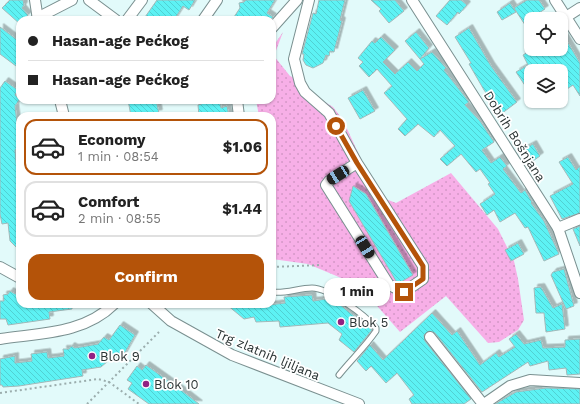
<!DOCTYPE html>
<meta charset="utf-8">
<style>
:root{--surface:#fff;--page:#f2f2f2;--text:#222;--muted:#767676;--line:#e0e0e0;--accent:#b45309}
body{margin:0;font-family:"Work Sans",sans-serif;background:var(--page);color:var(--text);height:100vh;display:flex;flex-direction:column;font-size:15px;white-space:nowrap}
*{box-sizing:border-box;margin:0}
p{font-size:13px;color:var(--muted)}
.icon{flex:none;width:22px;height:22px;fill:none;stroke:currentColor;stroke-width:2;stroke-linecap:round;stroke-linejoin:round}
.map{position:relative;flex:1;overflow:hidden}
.sheet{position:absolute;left:16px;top:112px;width:260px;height:196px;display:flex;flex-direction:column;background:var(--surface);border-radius:12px;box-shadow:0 1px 3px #0004}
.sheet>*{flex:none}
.banner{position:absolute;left:16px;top:16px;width:260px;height:88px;border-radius:12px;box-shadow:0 1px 3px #0004;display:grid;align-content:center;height:88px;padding:0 12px;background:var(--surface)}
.fabs{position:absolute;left:524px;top:12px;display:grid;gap:8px}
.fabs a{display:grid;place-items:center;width:44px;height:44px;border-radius:8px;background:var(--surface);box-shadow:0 1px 3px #0004;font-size:20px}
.end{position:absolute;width:18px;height:18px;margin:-9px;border:5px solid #b45309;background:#fff;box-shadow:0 0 0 2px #fff}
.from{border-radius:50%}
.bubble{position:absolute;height:28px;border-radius:12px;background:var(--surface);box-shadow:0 1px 3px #0004;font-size:13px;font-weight:700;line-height:28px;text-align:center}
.car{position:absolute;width:12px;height:24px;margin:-12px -6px;border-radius:5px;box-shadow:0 0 3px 1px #0007;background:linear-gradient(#222 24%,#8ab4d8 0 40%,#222 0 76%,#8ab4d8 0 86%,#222 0)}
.banner b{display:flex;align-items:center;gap:14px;height:38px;font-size:15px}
.banner b+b{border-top:1px solid var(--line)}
.banner i{width:10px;height:10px;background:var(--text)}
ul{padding:7px 0 0;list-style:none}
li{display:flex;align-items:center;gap:12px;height:56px;margin:0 8px 6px;padding:0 4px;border:2px solid var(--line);border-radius:12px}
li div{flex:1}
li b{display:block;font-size:15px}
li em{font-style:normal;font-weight:700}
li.active{border-color:var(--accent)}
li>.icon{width:36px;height:36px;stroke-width:1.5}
.button{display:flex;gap:8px;margin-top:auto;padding:8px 12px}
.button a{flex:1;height:46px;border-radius:12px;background:var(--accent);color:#fff;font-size:16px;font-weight:700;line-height:46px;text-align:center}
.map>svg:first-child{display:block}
.grass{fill:url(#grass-dots)}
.building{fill:url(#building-back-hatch);stroke:#a2b9b9;filter:url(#shadow)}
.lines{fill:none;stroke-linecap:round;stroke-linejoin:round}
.service-casing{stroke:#7a9090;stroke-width:7}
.minor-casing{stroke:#7a9090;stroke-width:12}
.path{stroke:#9badad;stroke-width:2;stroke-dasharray:2 3;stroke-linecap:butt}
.service{stroke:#fff;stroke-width:5}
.minor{stroke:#fff;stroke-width:10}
.route{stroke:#b45309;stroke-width:5}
.poi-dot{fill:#922282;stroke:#fff;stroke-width:1.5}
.labels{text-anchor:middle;stroke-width:3.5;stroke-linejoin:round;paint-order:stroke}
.street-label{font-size:13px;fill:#2a3333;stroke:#fff}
.poi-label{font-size:13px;fill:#2a3333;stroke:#fff;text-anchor:start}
</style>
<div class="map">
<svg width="580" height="404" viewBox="0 0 580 404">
<defs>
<pattern id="grass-dots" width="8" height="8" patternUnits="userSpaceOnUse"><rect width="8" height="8" fill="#f7afe7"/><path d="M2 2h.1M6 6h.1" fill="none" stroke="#d497c7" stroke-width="1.8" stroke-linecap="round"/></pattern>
<pattern id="building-back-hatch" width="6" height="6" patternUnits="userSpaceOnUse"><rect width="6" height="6" fill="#5df2f4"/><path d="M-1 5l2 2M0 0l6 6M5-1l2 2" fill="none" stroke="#51d0d2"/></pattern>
<filter id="shadow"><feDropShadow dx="3.5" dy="-3.5" stdDeviation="0" flood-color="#0004"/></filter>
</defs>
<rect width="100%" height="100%" fill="#e2fafa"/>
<polygon class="grass" points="283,32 274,56 290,76 299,80 304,89 333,107 343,120 378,196 396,203 451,173 498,229 514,261 518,279 524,320 518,330 499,342 488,343 446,296 400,332 371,299 353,283 308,264 272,259 272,116 259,116 256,100 272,100 272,48"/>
<g class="building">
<polygon points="10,0 23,0 24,5 22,8 28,15 23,20 20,20 20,24 2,8"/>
<polygon points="157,0 195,0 189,10 183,6 174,20 143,20"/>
<polygon points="246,0 275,0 267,13 273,17 270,20 232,20 240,8 239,3 244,2"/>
<polygon points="319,0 345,0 340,20 342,21 334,52 330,51 329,56 326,55 323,63 313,68 306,65 303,60 304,54 302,54 313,13 316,14"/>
<polygon points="371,0 395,0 404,11 389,23 379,11 381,9"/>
<polygon points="450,0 461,0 467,5 459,14 458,12 447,25 436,16"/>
<polygon points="527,0 539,0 545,9 531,18 531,34 514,8"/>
<polygon points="510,3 516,12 502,20 497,12"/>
<polygon points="0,27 20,42 20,61 16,66 0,54"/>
<polygon points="469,28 491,66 517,102 501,114 484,90 469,64 471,63 455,37"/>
<polygon points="561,31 580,63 580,96 573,85 561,93 561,71 531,71 531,83 526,87 516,72 528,65 523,55 533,49 561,49"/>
<polygon points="416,32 429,48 420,59 405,41"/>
<polygon points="381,37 395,50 383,62 395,74 408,62 417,71 424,64 420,59 432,52 446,68 444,70 469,102 465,105 480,121 494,142 482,150 491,163 500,157 507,166 503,169 521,193 525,190 532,202 531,203 544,221 559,254 544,261 528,227 525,228 515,213 500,222 494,210 487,215 480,204 495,194 488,184 490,183 480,169 476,172 461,154 447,166 440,159 455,146 440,130 434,137 418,124 405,136 398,129 407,119 384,93 392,86 377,69 369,77 359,66 363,62 358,58 372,41 375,43"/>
<polygon points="5,81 18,90 15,95 20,99 15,106 20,148 15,150 17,171 20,171 20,251 10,241 8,223 2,224 0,214 0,88"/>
<polygon points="363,90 375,111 360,119 348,98"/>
<polygon points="128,100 156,100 159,113 152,114 153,116 131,116"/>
<polygon points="203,100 220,100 221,108 227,106 229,116 199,116 198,105 204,103"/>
<polygon points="533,144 540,156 530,163 522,150"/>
<polygon points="568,157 576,170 580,166 580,213 562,219 550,196 573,184 559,162"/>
<polygon points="353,186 366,194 413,275 399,283 396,281 349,201"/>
<polygon points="580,226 580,246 573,229"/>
<polygon points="518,243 524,254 511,261 505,250"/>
<polygon points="564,269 574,306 566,309 551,275 553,272"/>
<polygon points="541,287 553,308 562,304 565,329 546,332 544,313 536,313 534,288"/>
<polygon points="10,291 15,294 20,293 20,304 72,304 72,309 49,312 50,319 8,325 6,319 0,319 0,301 4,301 3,295 8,294"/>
<polygon points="312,295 313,301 326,299 339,304 372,330 354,352 339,340 342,334 328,323 280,327 279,321 256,322 254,317 244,319 226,304 268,305 285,303 284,297"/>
<polygon points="432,313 452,335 457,331 480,365 496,353 499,357 515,347 509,339 516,334 524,344 541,340 543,348 565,347 565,340 580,339 580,374 567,375 566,368 549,370 548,361 530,366 528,362 482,392 435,333 429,331 424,335 425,341 471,399 464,404 412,404 409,399 414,395 397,373 386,383 371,366 366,371 357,361 370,345 383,360"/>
<polygon points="120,325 135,335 123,356 109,360 101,367 82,370 83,376 19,386 3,387 2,385 0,385 0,359 15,356 15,363 32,361 31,354 47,352 48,358 64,356 63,349 69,349 71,346 75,348 98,344 104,337 109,340"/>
<polygon points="146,365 181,390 199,404 149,404 128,389 132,383 127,380 137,366 142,370"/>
<polygon points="546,388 580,389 580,404 495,404 516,392"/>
</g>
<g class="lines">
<defs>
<path id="service" d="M272 292C285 294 299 288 312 288 329 288 365 315 376 328V331C365 347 351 360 339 375"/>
<g id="minor">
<polyline points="35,0 38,20"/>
<polyline points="89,0 116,20"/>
<polyline points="309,0 294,59 300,83 305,92 329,113 357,163 423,266 423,279 404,292 389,285 326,185 329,181 357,163"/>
<polyline points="412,0 558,228 580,293"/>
<polyline points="555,0 580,39"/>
<polyline points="566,17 580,8"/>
<polyline points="37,18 72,0"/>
<polyline points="127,20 142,0"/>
<polyline points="203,20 217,0"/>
<polyline points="272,28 297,0"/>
<polyline points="60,100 64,116"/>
<polyline points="237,100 239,116"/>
<polyline points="558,228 580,219"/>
<polyline points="0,267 20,278"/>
<polyline points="152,304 171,321 232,355 359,404"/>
<polyline points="430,337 483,404"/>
<path d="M0 339C40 333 84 334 114 304"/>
<polyline points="484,404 510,386 530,380 580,383"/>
</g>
</defs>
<use href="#service" class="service-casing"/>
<use href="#minor" class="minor-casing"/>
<g class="path">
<polyline points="272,267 322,265"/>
<polyline points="0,393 98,379 109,382 139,404"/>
<polyline points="87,404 159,332"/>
</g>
<use href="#service" class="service"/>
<use href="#minor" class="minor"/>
</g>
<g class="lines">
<polyline class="route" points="336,126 357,163 423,266 423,279 404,292"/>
</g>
<g class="poi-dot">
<circle cx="341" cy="322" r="4"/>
<circle cx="92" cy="356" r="4"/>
<circle cx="146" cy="384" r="4"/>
</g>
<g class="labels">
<g class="street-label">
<text transform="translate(515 136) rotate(58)" y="5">Dobrih Bošnjana</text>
<text transform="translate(268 354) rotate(23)" y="5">Trg zlatnih ljiljana</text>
</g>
<g class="poi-label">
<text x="349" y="327">Blok 5</text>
<text x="100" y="361">Blok 9</text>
<text x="154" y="389">Blok 10</text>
</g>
</g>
</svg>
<div class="fabs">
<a><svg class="icon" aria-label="locate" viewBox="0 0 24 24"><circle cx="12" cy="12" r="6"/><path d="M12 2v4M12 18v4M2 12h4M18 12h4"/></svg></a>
<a><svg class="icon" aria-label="layers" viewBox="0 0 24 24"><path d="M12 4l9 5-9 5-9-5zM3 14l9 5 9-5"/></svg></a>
</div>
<i class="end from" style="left:336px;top:126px"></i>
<i class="end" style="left:404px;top:292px"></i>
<div class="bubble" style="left:324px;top:278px;width:66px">1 min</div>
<i class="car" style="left:338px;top:175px;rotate:238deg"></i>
<i class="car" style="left:365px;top:247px;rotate:148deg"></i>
<div class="banner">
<b><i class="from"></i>Hasan-age Pećkog</b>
<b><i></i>Hasan-age Pećkog</b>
</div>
<section class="sheet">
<ul>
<li class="active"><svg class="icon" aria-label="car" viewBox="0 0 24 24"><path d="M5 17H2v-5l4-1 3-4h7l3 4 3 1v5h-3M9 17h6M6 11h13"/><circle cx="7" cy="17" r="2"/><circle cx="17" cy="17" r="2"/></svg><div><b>Economy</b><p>1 min · 08:54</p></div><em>$1.06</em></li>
<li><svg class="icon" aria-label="car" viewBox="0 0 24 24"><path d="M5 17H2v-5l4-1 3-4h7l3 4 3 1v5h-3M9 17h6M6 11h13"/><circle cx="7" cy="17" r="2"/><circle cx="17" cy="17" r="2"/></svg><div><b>Comfort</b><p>2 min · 08:55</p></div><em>$1.44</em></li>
</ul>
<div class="button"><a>Confirm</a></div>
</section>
</div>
